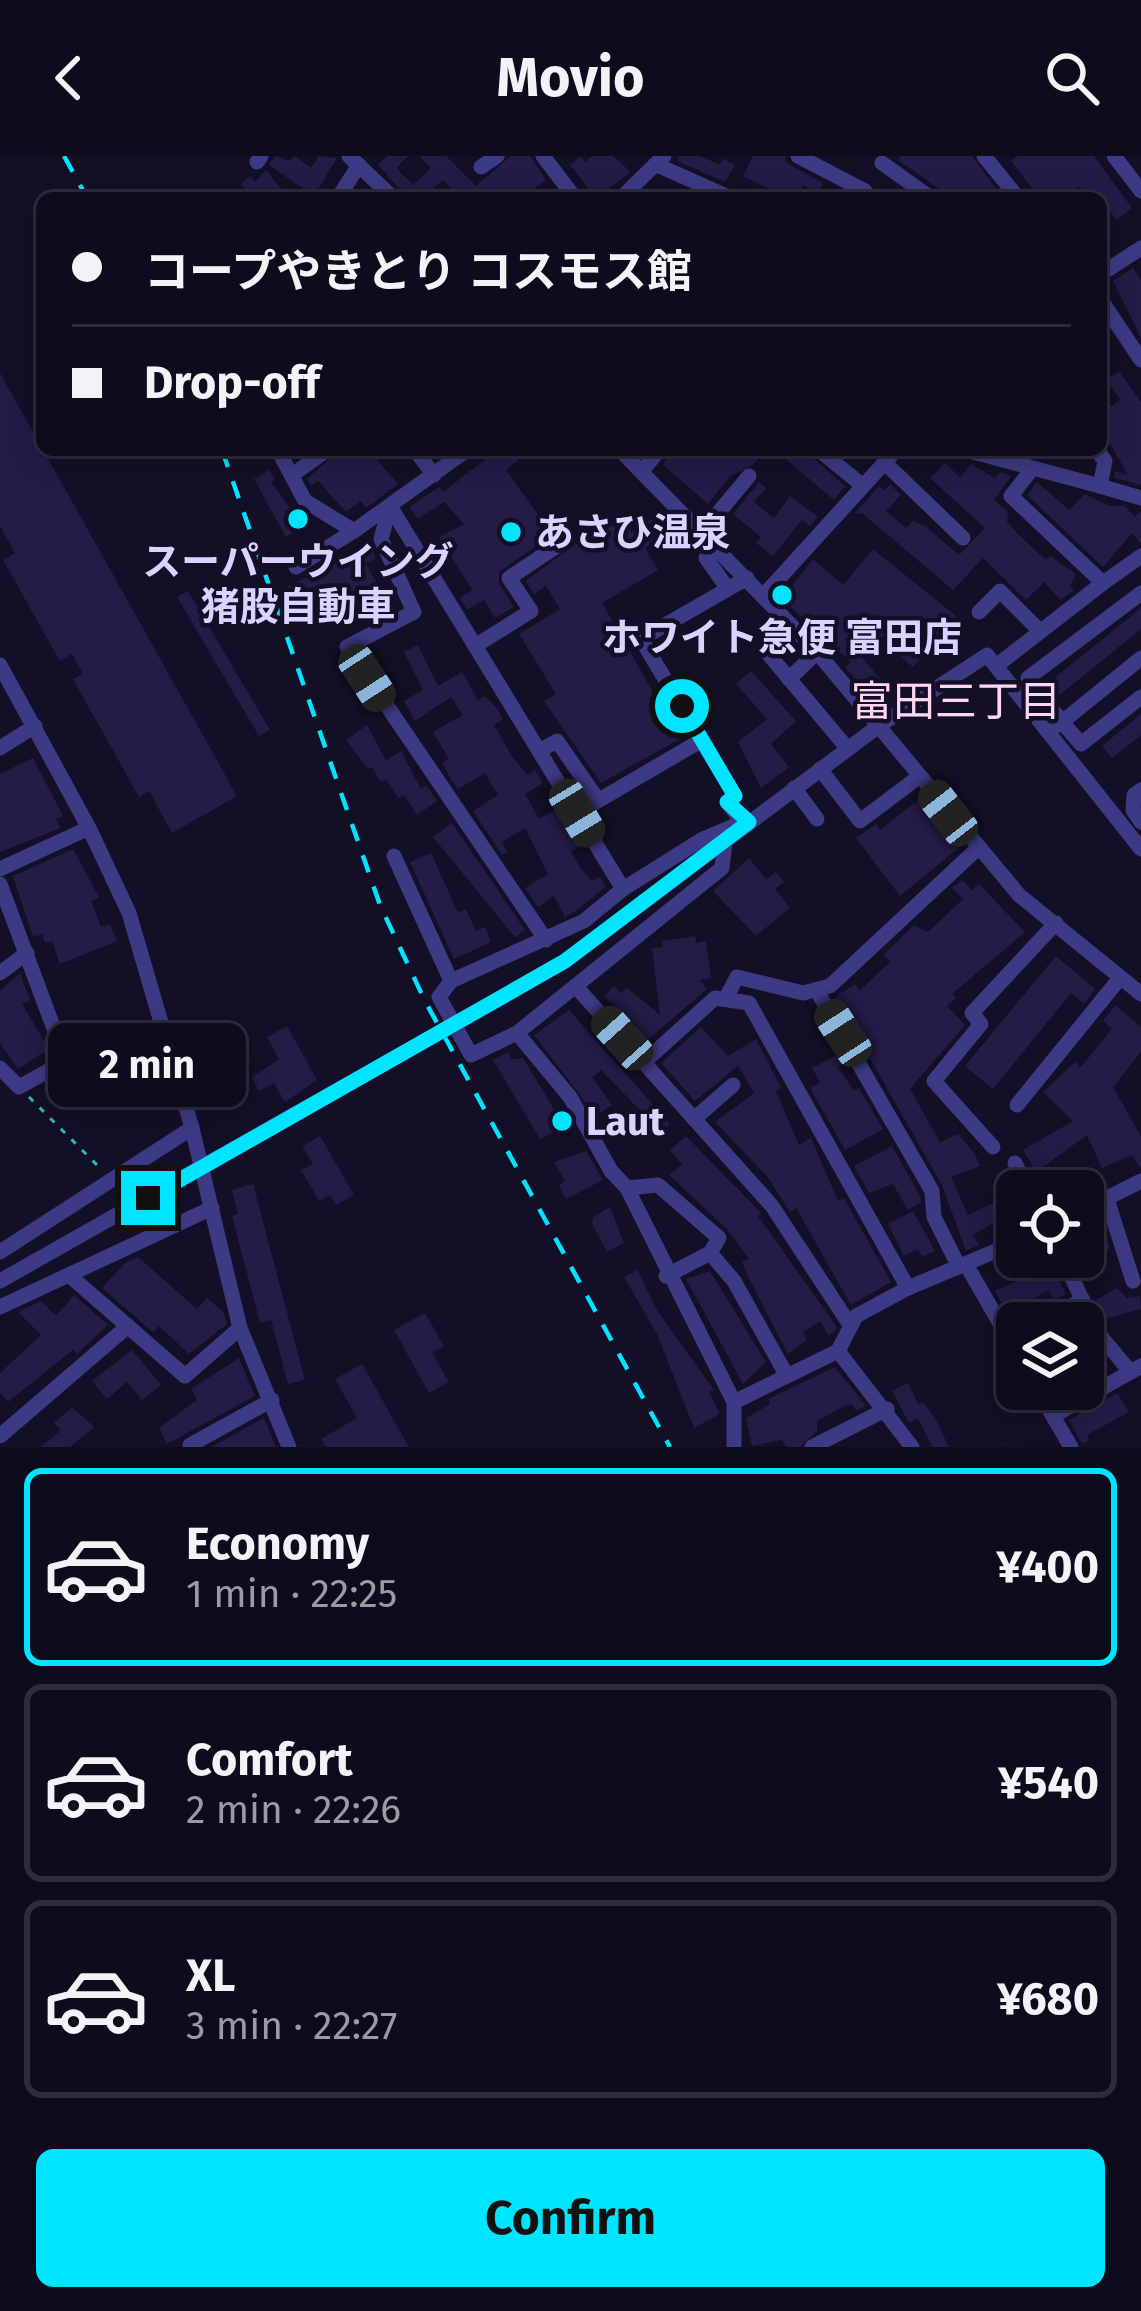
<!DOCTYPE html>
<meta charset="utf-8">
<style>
:root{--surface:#0e0b1c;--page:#1c1929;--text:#f1f3f6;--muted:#9b9ba3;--line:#2e2b3b;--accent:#00e5ff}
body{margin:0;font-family:"Fira Sans","Noto Sans JP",sans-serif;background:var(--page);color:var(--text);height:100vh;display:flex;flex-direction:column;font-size:45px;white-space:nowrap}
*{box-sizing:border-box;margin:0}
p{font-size:39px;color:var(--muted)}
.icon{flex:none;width:66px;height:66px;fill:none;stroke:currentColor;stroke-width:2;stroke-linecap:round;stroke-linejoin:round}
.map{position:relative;height:1291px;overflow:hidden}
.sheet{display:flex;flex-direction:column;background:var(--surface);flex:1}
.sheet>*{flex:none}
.guide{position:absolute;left:36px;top:36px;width:1071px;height:264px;border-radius:18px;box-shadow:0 6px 30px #0003,0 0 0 3px var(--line);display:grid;align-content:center;height:264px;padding:0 36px;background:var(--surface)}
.buttons{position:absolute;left:996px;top:1014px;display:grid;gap:24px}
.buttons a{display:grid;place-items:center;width:108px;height:108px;border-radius:18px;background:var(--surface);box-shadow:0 6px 30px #0003,0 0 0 3px var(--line);font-size:60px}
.end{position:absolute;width:54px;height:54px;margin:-27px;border:15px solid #00e5ff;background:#111;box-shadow:0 0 0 6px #111}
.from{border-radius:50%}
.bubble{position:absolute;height:84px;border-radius:18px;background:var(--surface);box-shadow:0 6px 30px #0003,0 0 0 3px var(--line);font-size:39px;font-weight:700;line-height:84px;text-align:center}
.car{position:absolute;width:36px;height:72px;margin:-36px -18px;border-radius:15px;box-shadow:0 0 9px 3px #0007;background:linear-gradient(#222 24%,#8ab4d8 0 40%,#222 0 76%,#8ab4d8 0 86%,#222 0)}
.guide b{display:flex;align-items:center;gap:42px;height:114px;font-size:45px}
.guide b+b{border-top:3px solid var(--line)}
.guide i{width:30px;height:30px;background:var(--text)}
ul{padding:21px 0 0;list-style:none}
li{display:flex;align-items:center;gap:36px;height:198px;margin:0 24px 18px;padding:0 12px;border:6px solid var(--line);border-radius:18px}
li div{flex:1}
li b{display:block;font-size:45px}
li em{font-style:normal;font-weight:700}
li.on{border-color:var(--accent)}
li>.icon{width:108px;height:108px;stroke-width:1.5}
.primary-button{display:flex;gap:24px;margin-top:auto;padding:24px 36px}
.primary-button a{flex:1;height:138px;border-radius:18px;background:var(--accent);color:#111;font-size:48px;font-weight:700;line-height:138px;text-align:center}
header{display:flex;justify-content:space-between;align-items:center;height:156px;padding:0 36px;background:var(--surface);font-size:54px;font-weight:700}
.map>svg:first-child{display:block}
.building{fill:#241b47}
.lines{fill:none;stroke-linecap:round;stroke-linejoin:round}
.path{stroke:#2fb8b0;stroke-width:3;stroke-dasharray:6 9;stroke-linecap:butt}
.minor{stroke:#3d3a85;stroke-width:15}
.rail{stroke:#00e5ff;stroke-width:4.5;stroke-dasharray:18 15;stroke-linecap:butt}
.minor-bridge{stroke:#3d3a85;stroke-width:15}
.route{stroke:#00e5ff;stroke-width:15}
.poi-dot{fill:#00e5ff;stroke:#130f26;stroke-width:4.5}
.labels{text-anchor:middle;stroke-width:9;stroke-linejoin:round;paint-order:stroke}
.poi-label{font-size:39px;font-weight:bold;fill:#d9d4ff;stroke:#130f26;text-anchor:start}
.neighbourhood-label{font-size:42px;fill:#ffd6f0;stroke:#130f26}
</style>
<header><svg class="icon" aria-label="back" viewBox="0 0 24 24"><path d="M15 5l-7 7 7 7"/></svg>Movio<svg class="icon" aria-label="search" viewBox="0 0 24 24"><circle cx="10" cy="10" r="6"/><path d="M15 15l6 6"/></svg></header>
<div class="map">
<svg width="1141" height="1291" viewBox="0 0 1141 1291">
<rect width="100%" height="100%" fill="#130f26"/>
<g class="building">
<polygon points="275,0 289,5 295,0 311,12 319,0 337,2 314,40 269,9"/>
<polygon points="387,0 408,0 396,12 413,29 431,12 419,0 446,0 476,30 511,0 530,0 546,24 522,42 461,42 443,24 423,42 408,42 378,9"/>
<polygon points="581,0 585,6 592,0 613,0 631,16 596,42 570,9"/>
<polygon points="679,0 700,0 720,9 723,3 735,9 725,26 677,5"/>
<polygon points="753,0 786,0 785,6 823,27 818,37 803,29 797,42 775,42 777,37 743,20"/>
<polygon points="901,0 972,0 1003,42 943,42 938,32 898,4"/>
<polygon points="1018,0 1094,0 1132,52 1116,64 1101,42 1088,42 1079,30 1064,42 1040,42 1011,5"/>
<polygon points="266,14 288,42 254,42 241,28 250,20 255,26"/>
<polygon points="1133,112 1141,125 1141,182 1113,125"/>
<polygon points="1119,215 1141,246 1141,329 1114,322 1115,315 1128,319 1101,272 1101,257 1120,244 1107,224"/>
<polygon points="0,217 237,640 172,677 149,635 139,641 73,523 83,518 72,498 60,505 3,404 15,397 0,370"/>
<polygon points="339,294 391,294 377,304 398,328 366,352 361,345 346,356 318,325 311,330 307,323"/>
<polygon points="497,294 530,294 506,314 547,371 546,383 499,416 499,428 514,451 495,462 484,444 467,454 460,442 472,434 439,381 464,368 444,346 418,363 409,351 439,331 443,336"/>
<polygon points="672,294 765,294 753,309 730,320 708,348 663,309"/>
<polygon points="775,294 804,294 845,330 834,344"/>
<polygon points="945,307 960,321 971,308 995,322 1000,316 1011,320 994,344 1008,356 1007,366 1020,380 1046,404 1050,400 1076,418 1070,430 1074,434 1061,444 1044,426 1026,444 983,402 953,434 862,357 854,358 879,330 884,334 890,328 901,339 886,355 906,372 913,365 925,370 959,399 985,372 930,322"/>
<polygon points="269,314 275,323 271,326 303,370 286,381 254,323"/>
<polygon points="759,326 766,332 754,346 774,362 790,340 818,361 810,370 802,364 773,400 756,387 761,381 733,358"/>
<polygon points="1037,326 1069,354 1085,338 1109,350 1125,350 1135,361 1141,355 1141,388 1132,377 1103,411 1027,339"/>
<polygon points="663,355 677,369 645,392 658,414 602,447 680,583 601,627 544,545 556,538 519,478 560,453 546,430 534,438 526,425 618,356 632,377"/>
<polygon points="371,390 376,402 366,408 384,440 332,463 321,439 298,453 285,432"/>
<polygon points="873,393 956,460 948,469 954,474 935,496 929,491 913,511 865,471 850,487 892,537 879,549 845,511 851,506 782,443 813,403 843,429"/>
<polygon points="188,435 270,574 259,580 177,441"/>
<polygon points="1141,452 1141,473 1057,541 1047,528"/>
<polygon points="418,489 438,530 462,516 478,544 485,540 497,552 503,563 494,569 513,602 528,619 535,614 543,627 525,638 539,663 559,652 580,690 571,696 581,713 592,725 600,721 606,731 574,756 565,761 554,740 538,751 525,732 548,718 525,672 502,686 507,696 502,699 473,655 498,639 485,617 458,633 451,623 442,607 449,603 433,576 463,559 451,541 415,565 404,545 423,534 404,496"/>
<polygon points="751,515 796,565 771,588 789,611 761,632 738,586 767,563 736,528"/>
<polygon points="1141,558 1141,579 1112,602 1102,590"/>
<polygon points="367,569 386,605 401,595 421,633 426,629 437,645 417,659 404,639 398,642 386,623 381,626 372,611 368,613 346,584"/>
<polygon points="33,602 63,660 56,663 61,672 0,696 0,618"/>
<polygon points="922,641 961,690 900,740 856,682 876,668 880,674"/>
<polygon points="452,667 525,774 515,781 433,681"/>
<polygon points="73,693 99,741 91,745 101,771 110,768 117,785 60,808 52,785 45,787 42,778 33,781 13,720"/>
<polygon points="431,697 458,757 466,753 476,775 485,771 491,786 454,803 410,706"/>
<polygon points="749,702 766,723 776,716 784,726 775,733 790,752 756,780 713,735"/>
<polygon points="962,724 972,734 979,728 1025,776 952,838 956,842 947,850 965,869 910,933 940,986 958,978 975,998 980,1010 951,1021 968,1059 1008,1040 1015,1054 973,1079 979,1089 966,1095 942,1029 835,841 855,828 859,835 890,806 883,799 914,769 928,776 963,743 952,732"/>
<polygon points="695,780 696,787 706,785 711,822 699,824 707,833 645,886 632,873 636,869 604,840 614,830 621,837 627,832 660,859 652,792 663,791 662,785"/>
<polygon points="1056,800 1095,833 1084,848 1071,837 993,933 965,910"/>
<polygon points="20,817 30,844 22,848 49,893 18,913 0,887 0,835"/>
<polygon points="1115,849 1141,871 1141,896 1113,931 1141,980 1141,1013 1132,999 1102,1012 1087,979 1036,1016 1023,994 1073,965 1043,936 1075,906 1081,911 1112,873 1103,865"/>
<polygon points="569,854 670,968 661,976 601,914 592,921 612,949 596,960 534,879"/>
<polygon points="287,870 317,924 285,946 274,927 259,935 252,921 279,903 267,881"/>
<polygon points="701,871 728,900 756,883 781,932 776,935 799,989 811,982 838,1045 844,1042 891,1126 851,1149 796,1052 790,1056 767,1020 715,966 754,937 738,910 695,945 661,907"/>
<polygon points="508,896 512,903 523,902 560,963 560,972 540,983 493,904"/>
<polygon points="839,898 844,907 838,911 854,935 859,932 883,973 845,994 810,932 820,926 812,912"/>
<polygon points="320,980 354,1039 336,1049 330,1039 319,1045 301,1014 313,1008 302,990"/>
<polygon points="686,980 761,1057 758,1060 837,1171 834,1176 828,1179 821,1165 803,1176 807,1184 788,1198 749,1123 742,1106 749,1103 727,1073 669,1019 682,1008 670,994"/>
<polygon points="892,990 920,1040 921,1046 908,1054 893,1028 869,1037 854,1010"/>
<polygon points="586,995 603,1024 566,1043 559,1029 565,1025 554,1006"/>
<polygon points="253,1028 305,1224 288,1228 271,1164 260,1167 232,1060 238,1058 232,1034"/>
<polygon points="610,1051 624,1087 607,1096 592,1068 593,1061"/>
<polygon points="913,1055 935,1095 922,1101 918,1093 904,1100 888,1068"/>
<polygon points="1100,1060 1110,1093 1083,1102 1083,1066"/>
<polygon points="138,1101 197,1153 207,1142 224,1157 227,1168 189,1198 159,1170 153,1176 102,1132 126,1106"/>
<polygon points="1052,1109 1066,1138 1054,1144 1049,1134 1029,1145 1034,1156 1014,1168 995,1135"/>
<polygon points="638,1114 656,1153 714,1234 709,1236 720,1258 694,1272 657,1178 624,1121"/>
<polygon points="710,1115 766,1206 743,1228 686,1123"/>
<polygon points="1117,1132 1127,1142 1140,1140 1141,1153 1105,1163 1096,1144"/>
<polygon points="74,1139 108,1169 77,1198 73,1194 8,1246 0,1237 0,1217 41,1179 18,1156 41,1145 56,1160"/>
<polygon points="425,1157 444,1190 432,1197 449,1226 429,1237 394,1174"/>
<polygon points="132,1194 161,1229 142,1244 127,1226 107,1243 92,1225"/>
<polygon points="239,1202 255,1240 167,1288 159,1272 197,1244 191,1233"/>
<polygon points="362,1208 409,1291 326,1291 321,1283 357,1262 335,1223"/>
<polygon points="835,1211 866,1250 856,1255 852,1248 844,1250 817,1265 817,1275 800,1291 786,1291 782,1284 752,1290 746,1262 770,1248 768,1243"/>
<polygon points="908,1227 918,1248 923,1246 936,1264 949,1291 932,1291 918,1262 909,1267 892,1235"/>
<polygon points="1117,1237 1129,1256 1087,1279 1089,1285 1082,1288 1069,1264"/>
<polygon points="72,1251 94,1271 70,1291 41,1291 61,1274 54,1267"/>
<polygon points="264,1262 276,1291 211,1291"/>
</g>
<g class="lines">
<polyline class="path" points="29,941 103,1015"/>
<g class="minor">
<polyline points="349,0 393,42"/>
<polyline points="543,0 575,42"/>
<polyline points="798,0 865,35 861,42"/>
<polyline points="984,0 1018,42"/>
<polyline points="1114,0 1141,35"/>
<polyline points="257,6 261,0"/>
<polyline points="882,7 931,42"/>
<polyline points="657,9 731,42"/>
<polyline points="481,11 497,0"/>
<polyline points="338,42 359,9"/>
<polyline points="621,42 664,0"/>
<polyline points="1101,118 1141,92"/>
<polyline points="1101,144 1141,204"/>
<polyline points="278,294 305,345 354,375 467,294"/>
<polyline points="415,294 434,319"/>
<polyline points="620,294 817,496 1019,739 1141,838"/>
<polyline points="819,294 862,329"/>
<polyline points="966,294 1100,330 1105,305 1097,294"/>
<polyline points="884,306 963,382"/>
<polyline points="643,314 659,294"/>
<polyline points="295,317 327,294"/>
<polyline points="1100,330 1141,342"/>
<polyline points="390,350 623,733 701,684 746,665"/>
<polyline points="390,350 381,383 414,456 347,491 546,784"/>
<polyline points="703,375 749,320"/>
<polyline points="718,391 706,402 728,433"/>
<polyline points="296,411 354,375"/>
<polyline points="1103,427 1141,400"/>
<polyline points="763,440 896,294"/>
<polyline points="979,456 1000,435 1040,475"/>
<polyline points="475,490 531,455 509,422 557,390 559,371"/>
<polyline points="765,494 848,593"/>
<polyline points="1141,502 1062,566 1081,588 1141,541"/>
<polyline points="0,509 89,672 129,757 192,972 240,1172 289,1291"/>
<polyline points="996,510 1103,427 1011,340 1032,313"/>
<polyline points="789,523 817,496"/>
<polyline points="1047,575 1062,566 1028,522 1141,437"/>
<polyline points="0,592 35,570"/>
<polyline points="539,595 557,585 598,644"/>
<polyline points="820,613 860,665 920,620"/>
<polyline points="794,632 817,663"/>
<polyline points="1141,634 1134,639 1133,654 1141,666"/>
<polyline points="577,657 702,584"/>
<polyline points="740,663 727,646 735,640 641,483 747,422"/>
<polyline points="725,686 722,712 517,877 570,941 611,1015 627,1032 734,1246"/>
<polyline points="394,700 451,825 584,765 623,733"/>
<polyline points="0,713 89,672"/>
<polyline points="0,728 66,905 19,931 0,912"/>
<polyline points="0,817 27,797"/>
<polyline points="451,825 439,841 471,899 517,877"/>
<polyline points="578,833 772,1050 850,1169"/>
<polyline points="817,835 932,1035 934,1061 959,1111"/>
<polyline points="727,840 737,821 803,837 830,830 977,693"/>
<polyline points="485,851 565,805 880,569 987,499 1141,693"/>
<polyline points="643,907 715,842 749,847 908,1132"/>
<polyline points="1017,949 1120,822"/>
<polyline points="694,963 733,929"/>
<polyline points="993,991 934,925 981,868 972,857 1056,767"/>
<polyline points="1015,1007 1029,1035"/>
<polyline points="627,1032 658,1029 719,1082 710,1097"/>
<polyline points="1107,1043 1133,1125"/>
<polyline points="1083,1054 1141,1025"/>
<polyline points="0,1096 192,972"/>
<polyline points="1062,1101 1098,1177 1128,1213"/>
<polyline points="967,1110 1017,1197"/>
<polyline points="69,1119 185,1220 240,1172"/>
<polyline points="666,1120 710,1097 734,1125 787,1220"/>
<polyline points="0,1125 187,1019"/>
<polyline points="0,1151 212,1052"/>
<polyline points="1039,1167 1083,1144"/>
<polyline points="838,1195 912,1291"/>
<polyline points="1037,1233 1071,1291"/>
<polyline points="1053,1260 1141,1210"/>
<polyline points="0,1280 128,1170"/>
<polyline points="190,1289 272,1244"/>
<polyline points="734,1291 734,1246 838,1195 856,1160 908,1132 1017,1086"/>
<polyline points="812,1291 887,1253"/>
</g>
<g class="rail">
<polyline points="64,0 87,42"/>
<polyline points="222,294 380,749 425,845 670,1291"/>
</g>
<polyline class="minor-bridge" points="187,1019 485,851"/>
</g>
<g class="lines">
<polyline class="route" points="148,1042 565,805 749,666 727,646 735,640 682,550"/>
</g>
<g class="poi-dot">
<circle cx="298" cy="363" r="12"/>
<circle cx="511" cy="376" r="12"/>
<circle cx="782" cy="439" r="12"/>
<circle cx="562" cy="965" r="12"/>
</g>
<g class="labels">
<g class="poi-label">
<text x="535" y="390">あさひ温泉</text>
<text x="298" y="419" text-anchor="middle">スーパーウイング<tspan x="298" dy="45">猪股自動車</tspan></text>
<text x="782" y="495" text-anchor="middle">ホワイト急便 富田店</text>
<text x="586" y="979">Laut</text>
</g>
<g class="neighbourhood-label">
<text x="956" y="560">富田三丁目</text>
</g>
</g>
</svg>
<div class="buttons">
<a><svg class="icon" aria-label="locate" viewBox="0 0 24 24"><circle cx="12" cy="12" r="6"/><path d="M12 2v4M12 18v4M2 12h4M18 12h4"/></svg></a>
<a><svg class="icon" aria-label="layers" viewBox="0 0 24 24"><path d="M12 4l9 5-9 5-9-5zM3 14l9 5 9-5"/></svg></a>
</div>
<i class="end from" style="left:682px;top:550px"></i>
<i class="end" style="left:148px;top:1042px"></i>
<div class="bubble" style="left:48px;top:867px;width:198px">2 min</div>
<i class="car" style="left:367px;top:522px;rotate:147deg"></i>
<i class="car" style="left:577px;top:657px;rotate:149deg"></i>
<i class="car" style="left:948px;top:657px;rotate:322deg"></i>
<i class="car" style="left:843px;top:877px;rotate:327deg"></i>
<i class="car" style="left:622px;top:882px;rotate:318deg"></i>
<div class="guide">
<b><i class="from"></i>コープやきとり コスモス館</b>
<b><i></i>Drop-off</b>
</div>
</div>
<section class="sheet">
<ul>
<li class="on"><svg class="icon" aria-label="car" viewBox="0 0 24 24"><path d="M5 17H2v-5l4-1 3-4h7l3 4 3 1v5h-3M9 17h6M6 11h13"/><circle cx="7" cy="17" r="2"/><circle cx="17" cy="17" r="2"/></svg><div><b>Economy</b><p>1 min · 22:25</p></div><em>¥400</em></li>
<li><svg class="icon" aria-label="car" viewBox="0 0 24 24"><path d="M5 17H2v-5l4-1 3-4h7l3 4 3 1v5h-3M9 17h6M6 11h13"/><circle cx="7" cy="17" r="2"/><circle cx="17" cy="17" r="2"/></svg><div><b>Comfort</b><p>2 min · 22:26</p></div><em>¥540</em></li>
<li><svg class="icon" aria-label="car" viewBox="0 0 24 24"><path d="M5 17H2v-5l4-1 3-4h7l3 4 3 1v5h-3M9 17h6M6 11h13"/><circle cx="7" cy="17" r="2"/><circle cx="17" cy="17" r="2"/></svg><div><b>XL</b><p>3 min · 22:27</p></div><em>¥680</em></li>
</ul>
<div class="primary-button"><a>Confirm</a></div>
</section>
